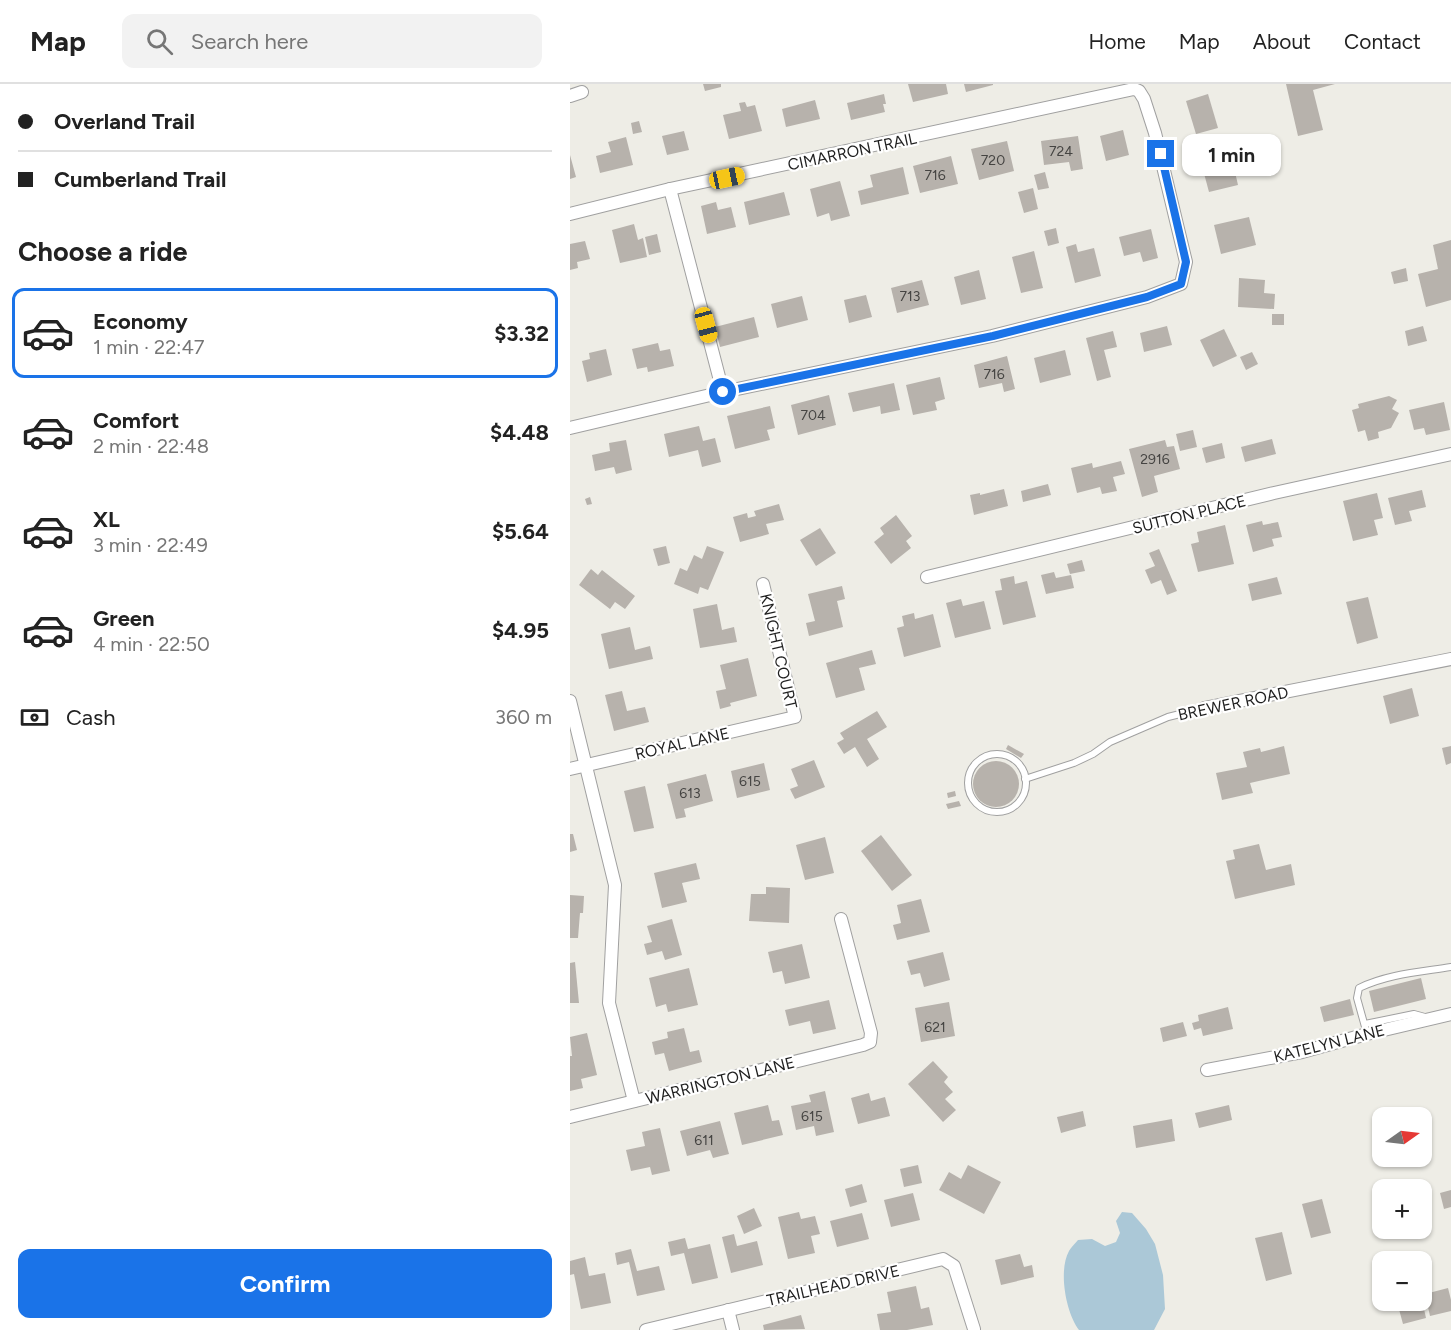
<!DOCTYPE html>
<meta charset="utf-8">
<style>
:root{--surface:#fff;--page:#f2f2f2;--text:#222;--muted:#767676;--line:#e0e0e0;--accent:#1a73e8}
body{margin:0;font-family:Figtree,sans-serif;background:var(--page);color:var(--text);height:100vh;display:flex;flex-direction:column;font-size:22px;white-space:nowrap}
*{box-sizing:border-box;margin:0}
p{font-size:20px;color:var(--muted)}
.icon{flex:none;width:33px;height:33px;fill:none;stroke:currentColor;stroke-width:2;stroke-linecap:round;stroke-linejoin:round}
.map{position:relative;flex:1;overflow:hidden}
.details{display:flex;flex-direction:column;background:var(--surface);width:570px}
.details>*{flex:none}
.banner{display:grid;align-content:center;height:132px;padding:0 18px;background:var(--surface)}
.needle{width:39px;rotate:76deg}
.tools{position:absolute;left:802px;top:1023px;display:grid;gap:12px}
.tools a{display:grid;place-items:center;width:60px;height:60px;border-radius:12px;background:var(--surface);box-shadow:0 2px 4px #0004;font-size:30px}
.end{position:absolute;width:27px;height:27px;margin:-14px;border:8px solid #1a73e8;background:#fff;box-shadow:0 0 0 3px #fff}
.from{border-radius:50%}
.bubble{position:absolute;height:42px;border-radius:12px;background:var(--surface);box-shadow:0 2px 4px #0004;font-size:20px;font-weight:700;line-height:42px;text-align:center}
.car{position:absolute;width:18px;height:36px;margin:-18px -9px;border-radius:8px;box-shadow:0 0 4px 2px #0007;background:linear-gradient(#f5c518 24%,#345 0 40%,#f5c518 0 76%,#345 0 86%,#f5c518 0)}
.banner b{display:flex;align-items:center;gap:21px;height:57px;font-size:22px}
.banner b+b{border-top:2px solid var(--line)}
.banner i{width:15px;height:15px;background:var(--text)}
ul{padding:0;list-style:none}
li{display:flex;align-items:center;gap:18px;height:90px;margin:0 12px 9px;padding:0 6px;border:3px solid transparent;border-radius:12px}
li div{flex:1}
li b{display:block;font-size:22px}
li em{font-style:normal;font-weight:700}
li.active{border-color:var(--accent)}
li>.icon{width:54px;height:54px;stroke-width:1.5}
h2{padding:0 18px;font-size:27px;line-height:72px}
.pay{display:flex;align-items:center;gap:15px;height:66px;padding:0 18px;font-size:22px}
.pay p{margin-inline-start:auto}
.button{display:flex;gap:12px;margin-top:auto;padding:12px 18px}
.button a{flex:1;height:69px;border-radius:12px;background:var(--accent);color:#fff;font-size:24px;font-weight:700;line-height:69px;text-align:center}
header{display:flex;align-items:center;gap:36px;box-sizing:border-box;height:84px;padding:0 30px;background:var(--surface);border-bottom:2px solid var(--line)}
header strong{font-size:28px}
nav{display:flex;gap:33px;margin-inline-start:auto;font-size:21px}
.search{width:420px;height:54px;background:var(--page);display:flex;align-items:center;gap:15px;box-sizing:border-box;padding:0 21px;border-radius:12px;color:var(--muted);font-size:22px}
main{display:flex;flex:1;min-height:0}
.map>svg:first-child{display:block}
.water{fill:#abc8d7}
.building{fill:#b7b2ac}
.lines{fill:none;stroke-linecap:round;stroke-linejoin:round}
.service-casing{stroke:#a0a0a0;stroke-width:8}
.minor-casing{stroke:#a0a0a0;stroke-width:14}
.service{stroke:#fff;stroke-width:6}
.minor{stroke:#fff;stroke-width:12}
.route{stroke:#1a73e8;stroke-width:8}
.labels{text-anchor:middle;stroke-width:4.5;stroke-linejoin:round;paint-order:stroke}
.number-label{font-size:14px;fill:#454442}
.street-label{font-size:16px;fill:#1f1f1f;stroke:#fff}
</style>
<header>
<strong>Map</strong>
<div class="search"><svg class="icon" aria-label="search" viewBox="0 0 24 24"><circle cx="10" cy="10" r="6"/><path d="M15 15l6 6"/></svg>Search here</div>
<nav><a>Home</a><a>Map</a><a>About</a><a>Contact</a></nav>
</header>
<main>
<section class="details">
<div class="banner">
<b><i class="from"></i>Overland Trail</b>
<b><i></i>Cumberland Trail</b>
</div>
<h2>Choose a ride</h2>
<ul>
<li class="active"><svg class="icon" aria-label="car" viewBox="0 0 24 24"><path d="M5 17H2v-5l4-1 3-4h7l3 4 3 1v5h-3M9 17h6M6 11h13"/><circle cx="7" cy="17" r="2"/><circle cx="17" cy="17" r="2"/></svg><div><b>Economy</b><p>1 min · 22:47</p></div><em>$3.32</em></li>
<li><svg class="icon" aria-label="car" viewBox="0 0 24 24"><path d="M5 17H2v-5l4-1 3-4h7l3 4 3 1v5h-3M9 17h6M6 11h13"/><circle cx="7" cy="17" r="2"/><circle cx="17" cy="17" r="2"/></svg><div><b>Comfort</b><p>2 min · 22:48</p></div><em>$4.48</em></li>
<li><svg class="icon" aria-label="car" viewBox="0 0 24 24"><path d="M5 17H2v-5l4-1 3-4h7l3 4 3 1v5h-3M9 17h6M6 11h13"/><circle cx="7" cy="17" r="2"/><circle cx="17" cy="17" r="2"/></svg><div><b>XL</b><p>3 min · 22:49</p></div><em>$5.64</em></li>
<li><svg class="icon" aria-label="car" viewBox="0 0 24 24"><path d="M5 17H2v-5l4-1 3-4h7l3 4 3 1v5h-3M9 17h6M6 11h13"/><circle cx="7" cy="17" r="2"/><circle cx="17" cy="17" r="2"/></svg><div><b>Green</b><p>4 min · 22:50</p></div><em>$4.95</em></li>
</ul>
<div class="pay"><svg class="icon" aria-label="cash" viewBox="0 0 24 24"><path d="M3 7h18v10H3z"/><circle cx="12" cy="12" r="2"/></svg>Cash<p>360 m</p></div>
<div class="button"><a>Confirm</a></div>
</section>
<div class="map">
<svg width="881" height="1246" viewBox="0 0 881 1246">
<rect width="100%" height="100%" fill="#eeede6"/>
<path class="water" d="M552 1128 562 1129 576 1145 585 1160 593 1191 595 1225 584 1246H509C496 1229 488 1187 499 1167 501 1163 505 1160 508 1156L522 1155 535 1162 546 1158 550 1149 546 1137Z"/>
<g class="building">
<polygon points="133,0 151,0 151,3 135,7"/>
<polygon points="338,0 376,0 378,10 343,18"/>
<polygon points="394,0 423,0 423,1 396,8"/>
<polygon points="716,0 765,0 743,6 753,46 728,52"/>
<polygon points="314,10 316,20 313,20 315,28 281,36 277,19"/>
<polygon points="638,10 648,44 626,50 616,17"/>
<polygon points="245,16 250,35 216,43 212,25"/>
<polygon points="175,18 177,23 185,21 192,47 159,55 153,31 171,27 169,19"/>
<polygon points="69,37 72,48 63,50 61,39"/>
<polygon points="553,46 559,71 536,77 530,52"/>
<polygon points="114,47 119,66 97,71 92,52"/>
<polygon points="508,52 513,85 501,87 499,78 474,81 471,57"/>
<polygon points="56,53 63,81 30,89 26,72 41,68 38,58"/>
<polygon points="437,57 444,87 409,96 401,65"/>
<polygon points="0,71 6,93 0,95"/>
<polygon points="381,72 388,100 350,109 343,82"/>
<polygon points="662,75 668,101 639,108 632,82"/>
<polygon points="333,83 339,110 291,121 288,107 303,103 300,91"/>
<polygon points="475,88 479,104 468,106 464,91"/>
<polygon points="270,97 280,132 261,137 259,129 247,133 240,105"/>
<polygon points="463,104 468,125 454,129 448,108"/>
<polygon points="214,108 220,131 179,141 174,118"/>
<polygon points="146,118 148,126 161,123 166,143 137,150 131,122"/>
<polygon points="679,133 686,161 651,170 644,141"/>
<polygon points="64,140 68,156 73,154 77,173 50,179 42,146"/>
<polygon points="486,144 489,159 478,162 474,147"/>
<polygon points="581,145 588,174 573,178 570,168 554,172 549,153"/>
<polygon points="87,150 91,168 79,171 75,153"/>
<polygon points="881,156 881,216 856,223 848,190 868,185 863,161"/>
<polygon points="15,157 20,175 7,178 8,184 0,186 0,160"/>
<polygon points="506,160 508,168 524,164 531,192 505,199 496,163"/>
<polygon points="464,167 473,204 451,209 442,173"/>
<polygon points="836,184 838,197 824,200 821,188"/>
<polygon points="409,186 416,215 391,221 384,193"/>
<polygon points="669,194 695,196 694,209 705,210 704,225 668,223"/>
<polygon points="352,196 359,221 327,229 321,204"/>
<polygon points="296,211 302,233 279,239 274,216"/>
<polygon points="232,212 238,236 207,244 201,220"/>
<rect x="702" y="230" width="12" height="11"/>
<polygon points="184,233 189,253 150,263 145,243"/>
<polygon points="597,242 602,261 574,268 570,249"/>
<polygon points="853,242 857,257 838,262 835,247"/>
<polygon points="654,245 667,272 643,283 630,256"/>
<polygon points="543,247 547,263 534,266 541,293 527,297 516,254"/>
<polygon points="88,259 90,267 100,265 104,282 78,288 77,283 67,285 62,265"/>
<polygon points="36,265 42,291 17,298 12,277 20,275 19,269"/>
<polygon points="495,266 501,291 470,299 464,274"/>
<polygon points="682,268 688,280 676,286 670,273"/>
<polygon points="437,272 445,305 434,308 432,299 409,304 404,281"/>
<polygon points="370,293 375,315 365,318 367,326 343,331 336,301"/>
<polygon points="324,299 330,326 311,330 310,322 283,328 278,309"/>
<polygon points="259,311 266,341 228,351 221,321"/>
<polygon points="819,312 827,316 822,325 829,329 821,344 808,348 809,354 798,357 795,346 788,348 782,326 789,324 788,320"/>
<polygon points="874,318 880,346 856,351 854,344 844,346 839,326"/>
<polygon points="200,322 205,344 197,346 200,356 165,365 157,332"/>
<polygon points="129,342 133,357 145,354 151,378 132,383 128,366 99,373 94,350"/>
<polygon points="623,346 627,363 610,367 606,350"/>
<polygon points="702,355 706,370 675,378 671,363"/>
<polygon points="56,356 62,386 46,390 44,383 25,387 22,371 40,367 39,359"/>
<polygon points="595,356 597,363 604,362 610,385 584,392 588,408 572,413 559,365"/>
<polygon points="652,359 655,374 636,379 632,364"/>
<polygon points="551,377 555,390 543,393 547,407 532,410 530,403 507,409 501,384 522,379 523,384"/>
<polygon points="478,400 481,411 453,418 451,407"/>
<polygon points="434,405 438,422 404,431 400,411 410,409 410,411"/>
<polygon points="852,406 856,423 839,427 842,437 825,441 818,414"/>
<polygon points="807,409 813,434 804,436 808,451 783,457 773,417"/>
<polygon points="20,413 22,420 17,421 15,415"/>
<polygon points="209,420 214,436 196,440 199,450 170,458 163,433 177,429 178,434 186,432 184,427"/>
<polygon points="326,431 342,452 336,457 341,464 321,480 304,458 314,450 310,444"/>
<polygon points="692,437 693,441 708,438 712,453 702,455 704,462 683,468 676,441"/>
<polygon points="655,441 664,480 628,488 621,460 629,458 627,448"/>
<polygon points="250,444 266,469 246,482 230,456"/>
<polygon points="96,462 100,479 88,482 83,465"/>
<polygon points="137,462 154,468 138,506 130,503 128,510 104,500 110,484 117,487 124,471 132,475"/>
<polygon points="589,465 607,507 597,511 591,496 581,500 575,486 585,482 579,469"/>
<polygon points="512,476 515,487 500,490 497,480"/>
<polygon points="21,485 28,491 32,486 65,512 55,525 45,518 40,525 9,501"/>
<polygon points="484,488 486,494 501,491 504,504 476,510 471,491"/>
<polygon points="444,492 445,500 457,497 466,533 433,541 425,507 432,506 430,495"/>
<polygon points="707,493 712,510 682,517 678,500"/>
<polygon points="272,502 275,515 267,517 273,543 239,552 236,539 245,537 238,510"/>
<polygon points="798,513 808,554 787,560 776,518"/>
<polygon points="391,515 393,522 414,517 421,545 385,554 376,519"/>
<polygon points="147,520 152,546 164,543 167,558 130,564 123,525"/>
<polygon points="344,529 345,535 363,530 371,563 334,573 327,544 334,542 332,532"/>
<polygon points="60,543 65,566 80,562 83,575 39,585 31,550"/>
<polygon points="302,566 306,580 289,584 295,606 266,614 256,579"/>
<polygon points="178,574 187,612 160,619 161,622 150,625 146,607 156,605 150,581"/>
<polygon points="842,604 849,632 820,640 813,612"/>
<polygon points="52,607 57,627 75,623 79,638 44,647 35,611"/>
<polygon points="307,627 317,643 297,655 309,675 297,683 285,663 274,670 267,659 274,655 270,649"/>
<polygon points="438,661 454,670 451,674 436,665"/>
<polygon points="714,662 720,690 680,699 683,709 652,716 646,689 677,683 673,668 690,664 691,668"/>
<polygon points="881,662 881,679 876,681 872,664"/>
<polygon points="244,676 255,703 225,715 220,705 228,702 221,685"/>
<circle cx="426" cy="700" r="23"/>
<polygon points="194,679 200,706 167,714 161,687"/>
<polygon points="136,690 143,717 114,725 116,733 106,735 97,700"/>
<polygon points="75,702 84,744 64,748 54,707"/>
<polygon points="385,707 386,712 378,714 377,709"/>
<polygon points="389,717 391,722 378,725 376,720"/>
<polygon points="0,750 3,750 7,766 0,768"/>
<polygon points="311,751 342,791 322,807 291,767"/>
<polygon points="255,753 264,789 235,796 226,761"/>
<polygon points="689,760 696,786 721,780 725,801 665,815 656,777 665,775 663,766"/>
<polygon points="126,779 130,795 112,799 117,818 92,824 84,789"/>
<polygon points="196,803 220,804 219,839 179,837 181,810 196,810"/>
<polygon points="0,811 14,812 13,829 10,829 8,854 0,854"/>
<polygon points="351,815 360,848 327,856 323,841 331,839 327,821"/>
<polygon points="102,835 112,871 95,876 92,867 77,871 74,860 82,858 77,842"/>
<polygon points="232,860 240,894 215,900 212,887 203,889 198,868"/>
<polygon points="373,868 380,896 354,903 350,889 341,891 337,877"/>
<polygon points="5,878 9,919 0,919 0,879"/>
<polygon points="119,884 128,921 98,928 96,920 86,923 79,894"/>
<polygon points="851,894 856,915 804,928 799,907"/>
<polygon points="780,915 784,931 754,938 750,923"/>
<polygon points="259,916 266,945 243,950 240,937 219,942 215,926"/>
<polygon points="379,918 385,952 351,958 345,924"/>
<polygon points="658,923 663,945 633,952 631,944 624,946 622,939 629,937 628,931"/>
<polygon points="613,938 617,952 593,958 590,944"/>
<polygon points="114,944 120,968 129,966 132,978 99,987 94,969 85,971 82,958 98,954 97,948"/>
<polygon points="17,949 27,991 11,995 13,1004 0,1007 0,972 2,972 0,953"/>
<polygon points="363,977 378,993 374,998 383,1008 375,1015 386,1026 373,1038 338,1000"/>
<polygon points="255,1007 264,1048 246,1052 244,1042 226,1046 221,1022 241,1018 239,1011"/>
<polygon points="299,1009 301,1017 315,1013 320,1032 288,1040 281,1014"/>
<polygon points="198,1021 202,1037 209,1036 213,1051 172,1061 164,1029"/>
<polygon points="659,1021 662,1036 629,1044 625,1029"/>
<polygon points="513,1027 516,1042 491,1049 487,1033"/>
<polygon points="602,1035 605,1057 566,1064 563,1042"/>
<polygon points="150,1037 159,1070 143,1074 140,1066 117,1072 110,1047"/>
<polygon points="90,1044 100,1087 82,1091 80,1083 61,1087 56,1066 75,1062 72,1048"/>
<polygon points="348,1081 352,1099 334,1103 330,1085"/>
<polygon points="398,1081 431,1098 414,1130 369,1106 379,1088 391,1095"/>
<polygon points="292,1100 297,1118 280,1123 275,1105"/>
<polygon points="881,1106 881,1123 874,1125 870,1109"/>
<polygon points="343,1109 350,1136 321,1143 314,1116"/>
<polygon points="752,1115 761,1149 741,1154 732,1120"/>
<polygon points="184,1124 192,1142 174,1150 167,1132"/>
<polygon points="229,1128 231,1135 245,1132 250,1150 241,1152 245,1169 218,1175 208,1133"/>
<polygon points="292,1129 299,1155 267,1163 260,1137"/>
<polygon points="712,1148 722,1190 696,1197 685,1154"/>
<polygon points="164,1150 167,1162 187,1157 193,1181 161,1189 152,1153"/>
<polygon points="115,1154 118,1165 140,1160 148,1194 122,1200 114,1169 101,1172 98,1158"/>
<polygon points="61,1165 67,1187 89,1182 95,1206 67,1212 59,1178 47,1181 45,1169"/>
<polygon points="450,1170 454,1183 462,1181 464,1193 431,1201 425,1176"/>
<polygon points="15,1173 19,1192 35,1189 41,1219 11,1225 4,1190 0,1191 0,1177"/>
<polygon points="346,1202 351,1225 359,1223 363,1241 337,1246 310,1246 307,1230 321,1228 317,1208"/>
<polygon points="878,1204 881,1216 881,1227 860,1232 855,1210"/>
<polygon points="832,1216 852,1216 856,1234 833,1240 827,1218"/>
<polygon points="231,1231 235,1245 194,1246 193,1241"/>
</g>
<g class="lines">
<defs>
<g id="service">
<circle cx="427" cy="699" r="29"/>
<polyline points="455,695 504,679 523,670 540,658 598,633 634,624"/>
<polyline points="795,940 844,930 855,933"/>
<path d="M797 950 787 914 789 904C818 890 850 888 881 883"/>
</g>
<g id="minor">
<polyline points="0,12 12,8"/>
<polyline points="100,105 153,308"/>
<polyline points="0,130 100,105 564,5 569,7 574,15 585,49 616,178 611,200 577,213 422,252 153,308 0,344"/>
<polyline points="357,493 704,409 881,370"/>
<polyline points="0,617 45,801 39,919 64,1017"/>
<polyline points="634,624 881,575"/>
<polyline points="0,685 225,633 193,500"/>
<polyline points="637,986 732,968 797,950 881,930"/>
<polyline points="0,1033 293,961 300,958 301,949 271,835"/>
<polyline points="158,1226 163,1246"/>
<polyline points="76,1246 373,1175 384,1182 404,1245"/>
</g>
</defs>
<use href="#service" class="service-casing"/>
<use href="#minor" class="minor-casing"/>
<use href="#service" class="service"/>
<use href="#minor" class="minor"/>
</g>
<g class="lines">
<polyline class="route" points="153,308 423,252 577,213 611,200 616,178 591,70"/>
</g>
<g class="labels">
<g class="number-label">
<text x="491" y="72">724</text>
<text x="423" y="81">720</text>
<text x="365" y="96">716</text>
<text x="340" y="217">713</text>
<text x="424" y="295">716</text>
<text x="243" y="336">704</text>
<text x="585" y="380">2916</text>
<text x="180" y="702">615</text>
<text x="120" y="714">613</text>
<text x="365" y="948">621</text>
<text x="242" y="1037">615</text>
<text x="134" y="1061">611</text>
</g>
<g class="street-label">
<text transform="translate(282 67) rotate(-12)" y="6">CIMARRON TRAIL</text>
<text transform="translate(619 430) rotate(-14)" y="6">SUTTON PLACE</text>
<text transform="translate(209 567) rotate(77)" y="6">KNIGHT COURT</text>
<text transform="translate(663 619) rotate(-12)" y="6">BREWER ROAD</text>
<text transform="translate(112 659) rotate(-13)" y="6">ROYAL LANE</text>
<text transform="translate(759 959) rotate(-14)" y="6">KATELYN LANE</text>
<text transform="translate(150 996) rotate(-14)" y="6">WARRINGTON LANE</text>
<text transform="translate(263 1201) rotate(-13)" y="6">TRAILHEAD DRIVE</text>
</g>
</g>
</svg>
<div class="tools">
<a><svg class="needle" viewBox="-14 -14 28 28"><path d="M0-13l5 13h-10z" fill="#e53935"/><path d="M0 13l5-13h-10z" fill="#767676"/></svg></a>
<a>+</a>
<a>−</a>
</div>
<i class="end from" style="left:153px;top:308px"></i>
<i class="end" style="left:591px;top:70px"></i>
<div class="bubble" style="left:612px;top:50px;width:99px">1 min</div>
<i class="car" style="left:157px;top:94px;rotate:78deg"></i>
<i class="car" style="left:136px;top:241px;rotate:165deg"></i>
</div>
</main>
